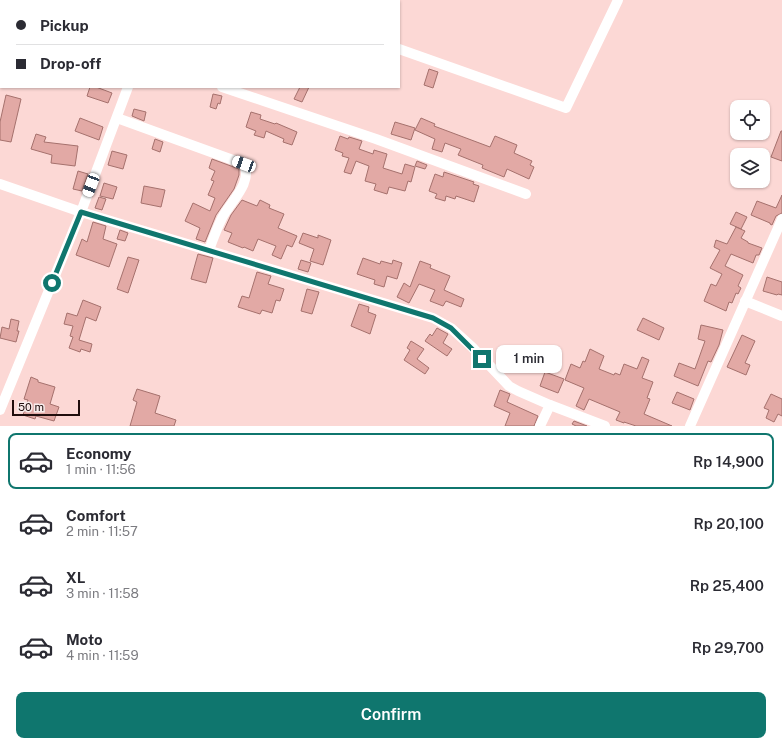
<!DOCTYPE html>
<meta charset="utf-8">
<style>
:root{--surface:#fff;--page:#f7f7f7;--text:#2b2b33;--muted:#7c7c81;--line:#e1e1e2;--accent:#0f766e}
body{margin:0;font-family:"Public Sans",sans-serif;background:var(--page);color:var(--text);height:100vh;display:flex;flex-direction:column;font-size:15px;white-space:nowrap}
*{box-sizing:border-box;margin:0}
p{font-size:13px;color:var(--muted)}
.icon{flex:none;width:22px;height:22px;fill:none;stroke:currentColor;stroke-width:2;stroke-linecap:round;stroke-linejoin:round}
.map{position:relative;height:426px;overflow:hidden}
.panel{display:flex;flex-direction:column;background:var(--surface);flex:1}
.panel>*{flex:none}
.hud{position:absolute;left:0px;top:0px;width:400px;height:88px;box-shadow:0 1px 3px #0004;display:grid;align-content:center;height:88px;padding:0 16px;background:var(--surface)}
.controls{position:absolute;left:730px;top:100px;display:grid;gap:8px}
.controls a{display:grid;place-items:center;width:40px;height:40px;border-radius:8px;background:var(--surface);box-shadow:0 1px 3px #0004;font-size:20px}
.scale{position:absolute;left:12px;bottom:10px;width:68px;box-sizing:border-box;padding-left:4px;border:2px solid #200d0c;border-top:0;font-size:11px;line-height:14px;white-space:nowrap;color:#200d0c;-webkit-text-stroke:3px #f8eceb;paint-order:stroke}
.end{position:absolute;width:18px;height:18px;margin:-9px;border:5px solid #0f766e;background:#fff;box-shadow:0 0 0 2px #fff}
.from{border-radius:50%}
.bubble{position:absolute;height:28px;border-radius:8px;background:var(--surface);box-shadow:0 1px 3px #0004;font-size:13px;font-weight:600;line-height:28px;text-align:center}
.car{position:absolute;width:12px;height:24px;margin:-12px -6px;border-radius:5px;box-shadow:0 0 3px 1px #0007;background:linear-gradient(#fff 24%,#345 0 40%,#fff 0 76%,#345 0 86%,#fff 0)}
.hud b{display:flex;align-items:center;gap:14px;height:38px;font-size:15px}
.hud b+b{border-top:1px solid var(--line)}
.hud i{width:10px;height:10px;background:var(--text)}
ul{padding:7px 0 0;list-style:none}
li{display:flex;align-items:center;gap:12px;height:56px;margin:0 8px 6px;padding:0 8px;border:2px solid transparent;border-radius:8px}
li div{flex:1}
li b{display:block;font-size:15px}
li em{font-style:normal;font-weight:600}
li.active{border-color:var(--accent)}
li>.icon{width:36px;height:36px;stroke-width:1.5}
.button{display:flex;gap:8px;margin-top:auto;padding:8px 16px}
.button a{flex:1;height:46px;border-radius:8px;background:var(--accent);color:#fff;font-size:16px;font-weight:600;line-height:46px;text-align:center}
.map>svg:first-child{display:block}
.building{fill:#e2a9a5;stroke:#a5716d}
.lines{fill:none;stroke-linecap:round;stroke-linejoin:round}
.minor{stroke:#fff;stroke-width:10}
.route{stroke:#0f766e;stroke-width:5}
</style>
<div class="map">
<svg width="782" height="426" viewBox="0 0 782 426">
<rect width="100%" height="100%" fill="#fcd8d5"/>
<g class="building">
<polygon points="429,69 438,72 433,88 424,85"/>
<polygon points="90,87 96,87 112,93 108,103 87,96"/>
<polygon points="300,87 309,87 302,102 294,99"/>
<polygon points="213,94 222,96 220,104 218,103 216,109 210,107"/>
<polygon points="6,95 21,99 11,142 0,140 0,122"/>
<polygon points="134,109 146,112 144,121 132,116"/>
<polygon points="251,112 261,115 260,119 275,124 276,123 297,132 292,145 283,142 284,139 266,131 264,138 254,135 256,131 246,127"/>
<polygon points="80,118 103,127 99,140 75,131"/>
<polygon points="421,118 435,124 434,126 490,147 495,136 517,145 514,153 532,161 530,165 534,167 529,179 507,169 504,177 482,168 483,165 458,155 461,149 445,143 442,152 432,149 435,139 415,130"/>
<polygon points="395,122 415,128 411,140 391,134"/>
<polygon points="781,131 782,131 782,161 771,157"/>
<polygon points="36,134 46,137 44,142 78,146 75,166 51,163 52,155 31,149"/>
<polygon points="340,136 348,139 349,137 362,141 359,149 373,154 374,150 387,154 383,168 402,174 405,164 415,167 411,182 408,181 405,191 389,187 387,194 374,190 376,184 365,181 369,166 356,161 351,174 344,172 349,158 342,156 343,153 335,150"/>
<polygon points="155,139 163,142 160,152 152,149"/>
<polygon points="112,151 127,155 123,169 108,165"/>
<polygon points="212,159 239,169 239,175 234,189 216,215 205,242 196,239 200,228 185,221 193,203 210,211 215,198 208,195 214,181 211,180 215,171 209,168"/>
<polygon points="417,161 427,165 425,169 415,166"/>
<polygon points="78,171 88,174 82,191 73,189"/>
<polygon points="444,172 474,182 473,184 479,186 474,202 456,196 455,199 446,196 445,201 435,198 437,194 429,191 435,174 443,177"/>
<polygon points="104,183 117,187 113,199 100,196"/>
<polygon points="144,186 165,190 161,207 141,203"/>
<polygon points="782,195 782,213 776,216 772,225 770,224 770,223 751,215 757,201 776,208"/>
<polygon points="99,197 106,199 102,210 95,208"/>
<polygon points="242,200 257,206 260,200 270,205 269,208 284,214 278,228 297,236 292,247 287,245 281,259 272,255 276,246 258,239 253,251 244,247 243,248 228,242 232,233 224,230 231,215"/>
<polygon points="736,212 747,217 741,229 730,224"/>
<polygon points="93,222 106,226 103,239 117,244 109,267 76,255 82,239 87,242"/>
<polygon points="736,227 745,231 741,238 748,242 748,243 762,248 759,255 756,255 753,263 731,254 725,266 743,275 738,286 741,288 738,294 736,293 732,303 729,302 726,311 704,301 711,284 716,286 722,274 710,268 720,250 714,247 716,240 727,244"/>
<polygon points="120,230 128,233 125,241 117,239"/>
<polygon points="303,233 318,238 318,235 331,240 323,265 310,261 314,249 299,243"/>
<polygon points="198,254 213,258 206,283 191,279"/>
<polygon points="128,257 139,260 128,293 117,289"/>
<polygon points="363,258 380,264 381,261 392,264 393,260 402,263 397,279 387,276 384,287 374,284 375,280 357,274"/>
<polygon points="301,260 311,263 308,272 298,269"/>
<polygon points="420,261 431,265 430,268 450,276 444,290 464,299 461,307 446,301 443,306 430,301 435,290 419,284 409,303 397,297 404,283 410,287"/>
<polygon points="257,272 271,276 268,284 284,289 280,301 276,300 272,313 262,310 260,314 238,307 242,296 249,298"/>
<polygon points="767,277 782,282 782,295 778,294 777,295 763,291"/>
<polygon points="307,289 319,292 312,314 301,311"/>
<polygon points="83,300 101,307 96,321 86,317 79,340 92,344 90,352 81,349 80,352 69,348 73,337 70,336 73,326 64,324 67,313 77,316"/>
<polygon points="359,304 369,307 368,312 376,315 370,334 351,326"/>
<polygon points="643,318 664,328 659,340 637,330"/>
<polygon points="11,319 19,321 17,331 19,331 16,342 0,338 2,327 9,329"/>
<polygon points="701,325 723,330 719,345 711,362 708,361 698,386 674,376 679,363 695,369 705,341 698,339"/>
<polygon points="437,328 448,334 443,343 452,349 447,356 425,341 430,334 432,336"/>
<polygon points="742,335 755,341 745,363 750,365 746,375 727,367"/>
<polygon points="411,341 424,349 417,359 429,368 425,374 404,360 410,350 407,348"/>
<polygon points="518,348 536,356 530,370 511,361"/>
<polygon points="590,349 604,356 599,369 614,375 615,373 620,375 624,364 637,369 642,357 649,360 642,378 653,382 647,398 650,399 644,414 672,426 636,426 624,422 624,423 616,420 620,412 589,399 584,410 576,406 584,388 565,380 571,364 580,368 583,361 585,362"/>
<polygon points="545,372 564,379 558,393 540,386"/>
<polygon points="31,377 38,380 38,382 55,387 50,404 59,407 54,421 36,416 35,419 23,415 28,400 24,399"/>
<polygon points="137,389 160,396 155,413 176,420 174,426 130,426 137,402 133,400"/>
<polygon points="500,390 510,394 507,402 538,416 534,426 505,426 510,413 494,406"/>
<polygon points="677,392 694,399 690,410 672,403"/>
<polygon points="771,394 782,399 782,416 778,414 774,422 766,418 769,410 764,408"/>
<polygon points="574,421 587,426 576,426 572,424"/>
</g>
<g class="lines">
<g class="minor">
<polyline points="259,0 262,1"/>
<polyline points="161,1 162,0"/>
<polyline points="0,12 1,12"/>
<polyline points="399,49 566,108 618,0"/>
<polyline points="222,87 376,139 526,194"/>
<path d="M117 118 244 164C253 183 230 202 222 218 217 228 213 239 209 250"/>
<polyline points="0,184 81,212 433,318 451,328 472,347 509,386 518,391 550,405 605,426"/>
<polyline points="745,301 782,316"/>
<polyline points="0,410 81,212 128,87"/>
<polyline points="540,426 550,405"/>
<polyline points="690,426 782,219"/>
</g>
</g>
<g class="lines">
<polyline class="route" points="52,283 81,212 433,318 451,328 482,359"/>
</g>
</svg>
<div class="controls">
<a><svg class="icon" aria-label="locate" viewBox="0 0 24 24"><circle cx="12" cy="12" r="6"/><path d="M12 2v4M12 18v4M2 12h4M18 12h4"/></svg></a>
<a><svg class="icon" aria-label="layers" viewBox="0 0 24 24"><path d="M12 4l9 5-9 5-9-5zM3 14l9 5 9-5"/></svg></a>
</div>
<div class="scale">50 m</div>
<i class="end from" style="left:52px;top:283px"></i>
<i class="end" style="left:482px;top:359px"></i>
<div class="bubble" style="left:496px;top:345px;width:66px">1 min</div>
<i class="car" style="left:244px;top:164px;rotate:290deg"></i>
<i class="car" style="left:91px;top:185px;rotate:201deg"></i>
<div class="hud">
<b><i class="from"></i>Pickup</b>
<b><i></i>Drop-off</b>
</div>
</div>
<section class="panel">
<ul>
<li class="active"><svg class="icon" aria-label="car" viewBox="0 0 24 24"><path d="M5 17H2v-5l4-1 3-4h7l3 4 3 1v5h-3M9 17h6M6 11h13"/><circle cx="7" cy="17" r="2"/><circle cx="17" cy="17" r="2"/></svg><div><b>Economy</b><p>1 min · 11:56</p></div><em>Rp 14,900</em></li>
<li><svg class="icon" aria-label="car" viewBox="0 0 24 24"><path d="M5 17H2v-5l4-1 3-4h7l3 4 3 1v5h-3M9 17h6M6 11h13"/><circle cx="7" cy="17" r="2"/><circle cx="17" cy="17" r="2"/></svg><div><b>Comfort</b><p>2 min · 11:57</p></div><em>Rp 20,100</em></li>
<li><svg class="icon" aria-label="car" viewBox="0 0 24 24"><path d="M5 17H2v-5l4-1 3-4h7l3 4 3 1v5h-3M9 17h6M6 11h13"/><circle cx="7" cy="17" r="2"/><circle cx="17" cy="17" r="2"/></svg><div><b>XL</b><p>3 min · 11:58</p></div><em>Rp 25,400</em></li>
<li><svg class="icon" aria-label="car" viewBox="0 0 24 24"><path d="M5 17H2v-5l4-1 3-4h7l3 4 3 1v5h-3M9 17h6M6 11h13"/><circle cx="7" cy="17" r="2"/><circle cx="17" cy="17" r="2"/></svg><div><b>Moto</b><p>4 min · 11:59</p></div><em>Rp 29,700</em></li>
</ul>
<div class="button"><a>Confirm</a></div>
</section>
